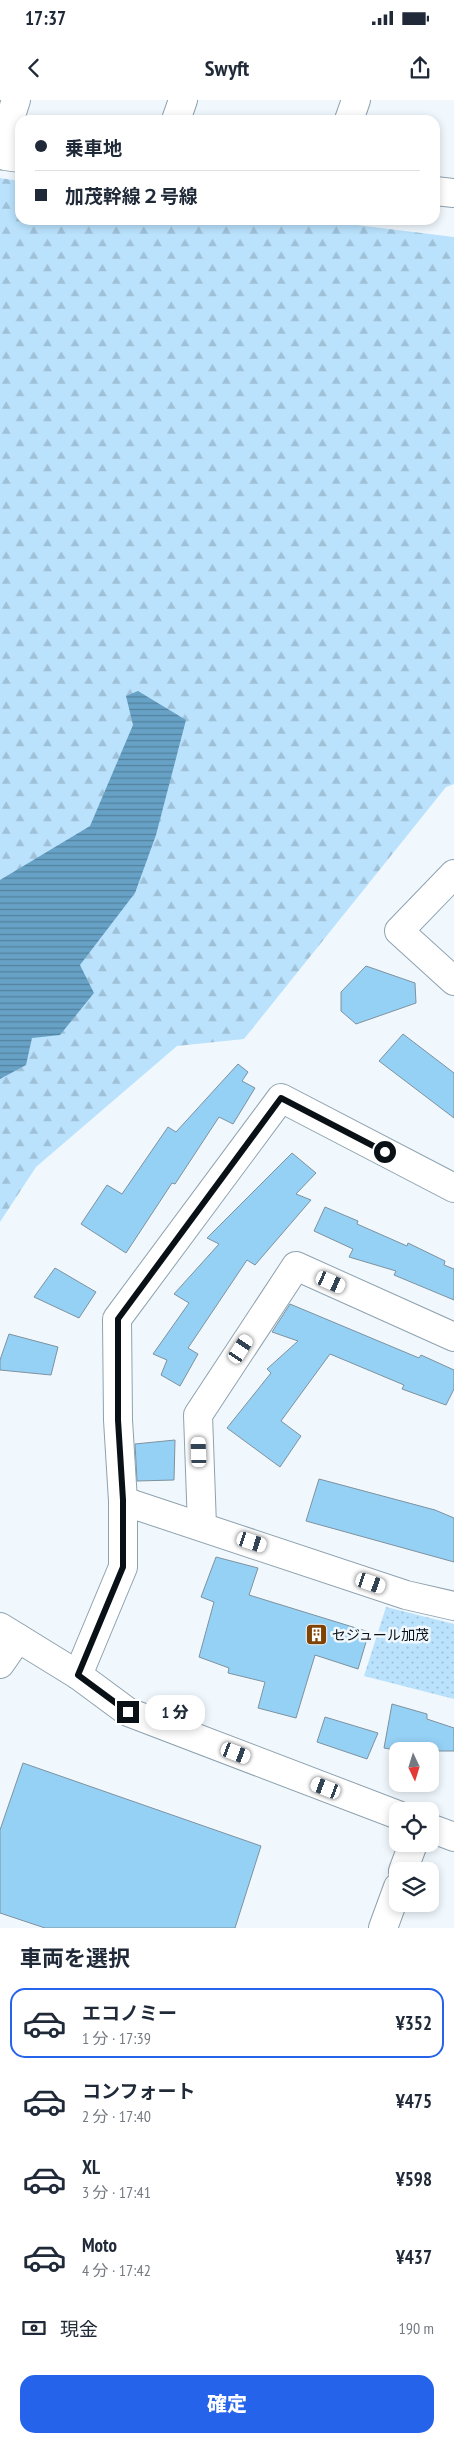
<!DOCTYPE html>
<html lang="ja">
<meta charset="utf-8">
<style>
:root{--surface:#fff;--page:#f2f2f3;--text:#1f2937;--muted:#747a83;--line:#e0e1e3;--accent:#2563eb}
body{margin:0;font-family:"PT Sans Narrow","Noto Sans JP",sans-serif;background:var(--page);color:var(--text);height:100vh;display:flex;flex-direction:column;font-size:19px;white-space:nowrap}
*{box-sizing:border-box;margin:0}
p{font-size:16px;color:var(--muted)}
.icon{flex:none;width:28px;height:28px;fill:none;stroke:currentColor;stroke-width:2;stroke-linecap:round;stroke-linejoin:round}
.map{position:relative;height:1828px;overflow:hidden}
.panel{display:flex;flex-direction:column;background:var(--surface);flex:1}
.panel>*{flex:none}
.guide{position:absolute;left:15px;top:15px;width:425px;height:110px;border-radius:15px;box-shadow:0 2px 8px #0003;display:grid;align-content:center;height:110px;padding:0 20px;background:var(--surface)}
.needle{width:32px;rotate:176deg}
.fabs{position:absolute;left:389px;top:1642px;display:grid;gap:10px}
.fabs a{display:grid;place-items:center;width:50px;height:50px;border-radius:10px;background:var(--surface);box-shadow:0 2px 8px #0003;font-size:25px}
.end{position:absolute;width:22px;height:22px;margin:-11px;border:6px solid #0a1116;background:#fff;box-shadow:0 0 0 2px #fff}
.from{border-radius:50%}
.bubble{position:absolute;height:35px;border-radius:15px;background:var(--surface);box-shadow:0 2px 8px #0003;font-size:16px;font-weight:800;line-height:35px;text-align:center}
.car{position:absolute;width:15px;height:30px;margin:-15px -8px;border-radius:6px;box-shadow:0 0 4px 1px #0007;background:linear-gradient(#fff 24%,#345 0 40%,#fff 0 76%,#345 0 86%,#fff 0)}
.guide b{display:flex;align-items:center;gap:18px;height:48px;font-size:19px}
.guide b+b{border-top:1px solid var(--line)}
.guide i{width:12px;height:12px;background:var(--text)}
ul{padding:0;list-style:none}
li{display:flex;align-items:center;gap:15px;height:70px;margin:0 10px 8px;padding:0 10px;border:2px solid transparent;border-radius:15px}
li div{flex:1}
li b{display:block;font-size:19px}
li em{font-style:normal;font-weight:800}
li.active{border-color:var(--accent)}
li>.icon{width:45px;height:45px;stroke-width:1.5}
h2{padding:0 20px;font-size:22px;line-height:60px}
.pay{display:flex;align-items:center;gap:12px;height:55px;padding:0 20px;font-size:19px}
.pay p{margin-inline-start:auto}
.action{display:flex;gap:10px;margin-top:auto;padding:10px 20px}
.action a{flex:1;height:58px;border-radius:15px;background:var(--accent);color:#fff;font-size:20px;font-weight:800;line-height:58px;text-align:center}
.status{display:flex;justify-content:space-between;align-items:center;height:35px;padding:0 25px;background:var(--surface);direction:ltr}
.status svg{height:14px;fill:currentColor}
header{display:flex;justify-content:space-between;align-items:center;height:65px;padding:0 20px;background:var(--surface);font-size:22px;font-weight:800}
.map>svg:first-child{display:block}
.grass{fill:url(#grass-dots)}
.forest{fill:url(#forest-firs)}
.water{fill:url(#water-rules)}
.building{fill:#95d0f5;stroke:#7e929f}
.lines{fill:none;stroke-linecap:round;stroke-linejoin:round}
.minor-casing{stroke:#8ea2af;stroke-width:30}
.tertiary-casing{stroke:#8ea2af;stroke-width:30}
.minor{stroke:#fff;stroke-width:28}
.tertiary{stroke:#fff;stroke-width:28}
.route{stroke:#0a1116;stroke-width:6}
.labels{text-anchor:middle;stroke-width:5;stroke-linejoin:round;paint-order:stroke}
.poi-label{font-size:14px;fill:#0a1116;stroke:#f0f8fe;text-anchor:start}
</style>
<div class="status"><b>17:37</b><svg viewBox="0 0 49 12"><path d="M0 12V9h3v3zM5 12V6h3v6zM10 12V3h3v9zM15 12V0h3v12zM26 1h20v11H26zM47 4h2v5h-2z"/></svg></div>
<header><svg class="icon" aria-label="back" viewBox="0 0 24 24"><path d="M15 5l-7 7 7 7"/></svg>Swyft<svg class="icon" aria-label="share" viewBox="0 0 24 24"><path d="M12 15V3M7 8l5-5 5 5M5 13v7h14v-7"/></svg></header>
<div class="map">
<svg width="454" height="1828" viewBox="0 0 454 1828">
<defs>
<pattern id="grass-dots" width="8" height="8" patternUnits="userSpaceOnUse" patternTransform="scale(1.25)"><rect width="8" height="8" fill="#bae2fd"/><path d="M2 2h.1M6 6h.1" fill="none" stroke="#9fc1d8" stroke-width="1.8" stroke-linecap="round"/></pattern>
<pattern id="forest-firs" width="22" height="20" patternUnits="userSpaceOnUse" patternTransform="scale(1.25)"><rect width="22" height="20" fill="#bae2fd"/><path d="M5 1l3.5 6h-7zM16 11l3.5 6h-7z" fill="#9fc1d8"/></pattern>
<pattern id="water-rules" width="6" height="5" patternUnits="userSpaceOnUse" patternTransform="scale(1.25)"><rect width="6" height="5" fill="#67a1c5"/><path d="M0 2.5h6" fill="none" stroke="#53829f"/></pattern>
</defs>
<rect width="100%" height="100%" fill="#f0f8fe"/>
<polygon class="grass" points="386,1507 454,1524 454,1599 364,1576"/>
<polygon class="forest" points="0,78 20,81 20,120 316,120 454,137 454,684 446,687 244,939 177,946 36,1067 0,1122"/>
<polygon class="water" points="138,591 186,620 156,735 135,793 80,865 94,893 60,935 32,938 26,965 0,979 0,780 90,726 133,625 126,596"/>
<g class="building">
<polygon points="366,866 415,883 416,903 356,924 341,911 341,892"/>
<polygon points="403,934 454,973 454,1018 379,961"/>
<polygon points="238,964 248,972 242,981 255,988 233,1024 219,1017 175,1084 172,1083 126,1153 81,1124 107,1085 122,1094 168,1027 176,1032"/>
<polygon points="292,1053 316,1073 296,1094 311,1100 255,1165 247,1160 188,1248 198,1254 180,1286 161,1275 167,1260 153,1254 189,1203 174,1194 219,1144 207,1138"/>
<polygon points="325,1107 358,1121 357,1124 407,1146 408,1143 445,1161 444,1165 454,1169 454,1200 394,1175 396,1171 349,1157 353,1149 314,1131"/>
<polygon points="55,1168 96,1192 79,1218 34,1197"/>
<polygon points="290,1204 419,1258 421,1255 454,1270 454,1289 446,1305 402,1289 404,1285 330,1254 281,1321 301,1336 280,1367 227,1328 271,1273 267,1269 298,1241 272,1232"/>
<polygon points="9,1234 58,1247 51,1275 0,1270 0,1260"/>
<polygon points="175,1340 174,1380 137,1381 135,1344"/>
<polygon points="319,1379 435,1410 454,1418 454,1462 306,1421"/>
<polygon points="216,1457 258,1468 249,1495 369,1532 358,1569 315,1555 296,1618 258,1608 265,1582 228,1573 229,1568 199,1557 214,1502 201,1497"/>
<polygon points="392,1604 427,1614 427,1619 454,1628 454,1651 401,1651 384,1648"/>
<polygon points="325,1617 378,1633 367,1659 317,1642"/>
<polygon points="23,1663 261,1746 235,1828 45,1828 0,1813 0,1730"/>
</g>
<g class="lines">
<defs>
<g id="minor">
<polyline points="16,0 0,50 5,56 20,58"/>
<polyline points="176,20 183,0"/>
<polyline points="349,20 356,0"/>
<polyline points="435,91 454,93"/>
<polyline points="454,774 399,831 454,881"/>
<polyline points="123,1401 118,1320 117,1219 281,998 454,1088"/>
<polyline points="202,1426 198,1315 296,1166 454,1237"/>
<polyline points="0,1564 18,1538"/>
<polyline points="78,1575 123,1467 123,1401 406,1495 454,1506"/>
<polyline points="403,1771 413,1744"/>
<polyline points="383,1828 398,1787"/>
</g>
<g id="tertiary">
<polyline points="0,1527 78,1575 128,1612 398,1715"/>
<polyline points="430,1728 454,1737"/>
</g>
</defs>
<use href="#minor" class="minor-casing"/>
<use href="#tertiary" class="tertiary-casing"/>
<use href="#minor" class="minor"/>
<use href="#tertiary" class="tertiary"/>
</g>
<g class="lines">
<polyline class="route" points="128,1612 78,1575 123,1467 123,1400 118,1320 118,1219 281,998 385,1052"/>
</g>
<defs>
<symbol id="building-square" viewBox="-11 -11 22 22"><rect x="-9" y="-9" width="18" height="18" rx="4" fill="#814303" stroke="#f0f8fe"/><path d="M-4-6H4V6H1V3H-1V6H-4ZM-2.5-4.3h1.7v1.8h-1.7ZM.8-4.3h1.7v1.8H.8ZM-2.5-1h1.7V.8h-1.7ZM.8-1h1.7V.8H.8Z" fill="#fff"/></symbol>
</defs>
<g fill-rule="evenodd">
<use href="#building-square" x="304" y="1522" width="25" height="25"/>
</g>
<g class="labels">
<g class="poi-label">
<text x="332" y="1540">セジュール加茂</text>
</g>
</g>
</svg>
<div class="fabs">
<a><svg class="needle" viewBox="-14 -14 28 28"><path d="M0-13l5 13h-10z" fill="#e53935"/><path d="M0 13l5-13h-10z" fill="#747a83"/></svg></a>
<a><svg class="icon" aria-label="locate" viewBox="0 0 24 24"><circle cx="12" cy="12" r="6"/><path d="M12 2v4M12 18v4M2 12h4M18 12h4"/></svg></a>
<a><svg class="icon" aria-label="layers" viewBox="0 0 24 24"><path d="M12 4l9 5-9 5-9-5zM3 14l9 5 9-5"/></svg></a>
</div>
<i class="end from" style="left:385px;top:1052px"></i>
<i class="end" style="left:128px;top:1612px"></i>
<div class="bubble" style="left:145px;top:1595px;width:60px">1 分</div>
<i class="car" style="left:331px;top:1182px;rotate:114deg"></i>
<i class="car" style="left:241px;top:1249px;rotate:33deg"></i>
<i class="car" style="left:199px;top:1352px;rotate:358deg"></i>
<i class="car" style="left:252px;top:1442px;rotate:108deg"></i>
<i class="car" style="left:371px;top:1483px;rotate:109deg"></i>
<i class="car" style="left:236px;top:1653px;rotate:111deg"></i>
<i class="car" style="left:326px;top:1688px;rotate:291deg"></i>
<div class="guide">
<b><i class="from"></i>乗車地</b>
<b><i></i>加茂幹線２号線</b>
</div>
</div>
<section class="panel">
<h2>車両を選択</h2>
<ul>
<li class="active"><svg class="icon" aria-label="car" viewBox="0 0 24 24"><path d="M5 17H2v-5l4-1 3-4h7l3 4 3 1v5h-3M9 17h6M6 11h13"/><circle cx="7" cy="17" r="2"/><circle cx="17" cy="17" r="2"/></svg><div><b>エコノミー</b><p>1 分 · 17:39</p></div><em>¥352</em></li>
<li><svg class="icon" aria-label="car" viewBox="0 0 24 24"><path d="M5 17H2v-5l4-1 3-4h7l3 4 3 1v5h-3M9 17h6M6 11h13"/><circle cx="7" cy="17" r="2"/><circle cx="17" cy="17" r="2"/></svg><div><b>コンフォート</b><p>2 分 · 17:40</p></div><em>¥475</em></li>
<li><svg class="icon" aria-label="car" viewBox="0 0 24 24"><path d="M5 17H2v-5l4-1 3-4h7l3 4 3 1v5h-3M9 17h6M6 11h13"/><circle cx="7" cy="17" r="2"/><circle cx="17" cy="17" r="2"/></svg><div><b>XL</b><p>3 分 · 17:41</p></div><em>¥598</em></li>
<li><svg class="icon" aria-label="car" viewBox="0 0 24 24"><path d="M5 17H2v-5l4-1 3-4h7l3 4 3 1v5h-3M9 17h6M6 11h13"/><circle cx="7" cy="17" r="2"/><circle cx="17" cy="17" r="2"/></svg><div><b>Moto</b><p>4 分 · 17:42</p></div><em>¥437</em></li>
</ul>
<div class="pay"><svg class="icon" aria-label="cash" viewBox="0 0 24 24"><path d="M3 7h18v10H3z"/><circle cx="12" cy="12" r="2"/></svg>現金<p>190 m</p></div>
<div class="action"><a>確定</a></div>
</section>
